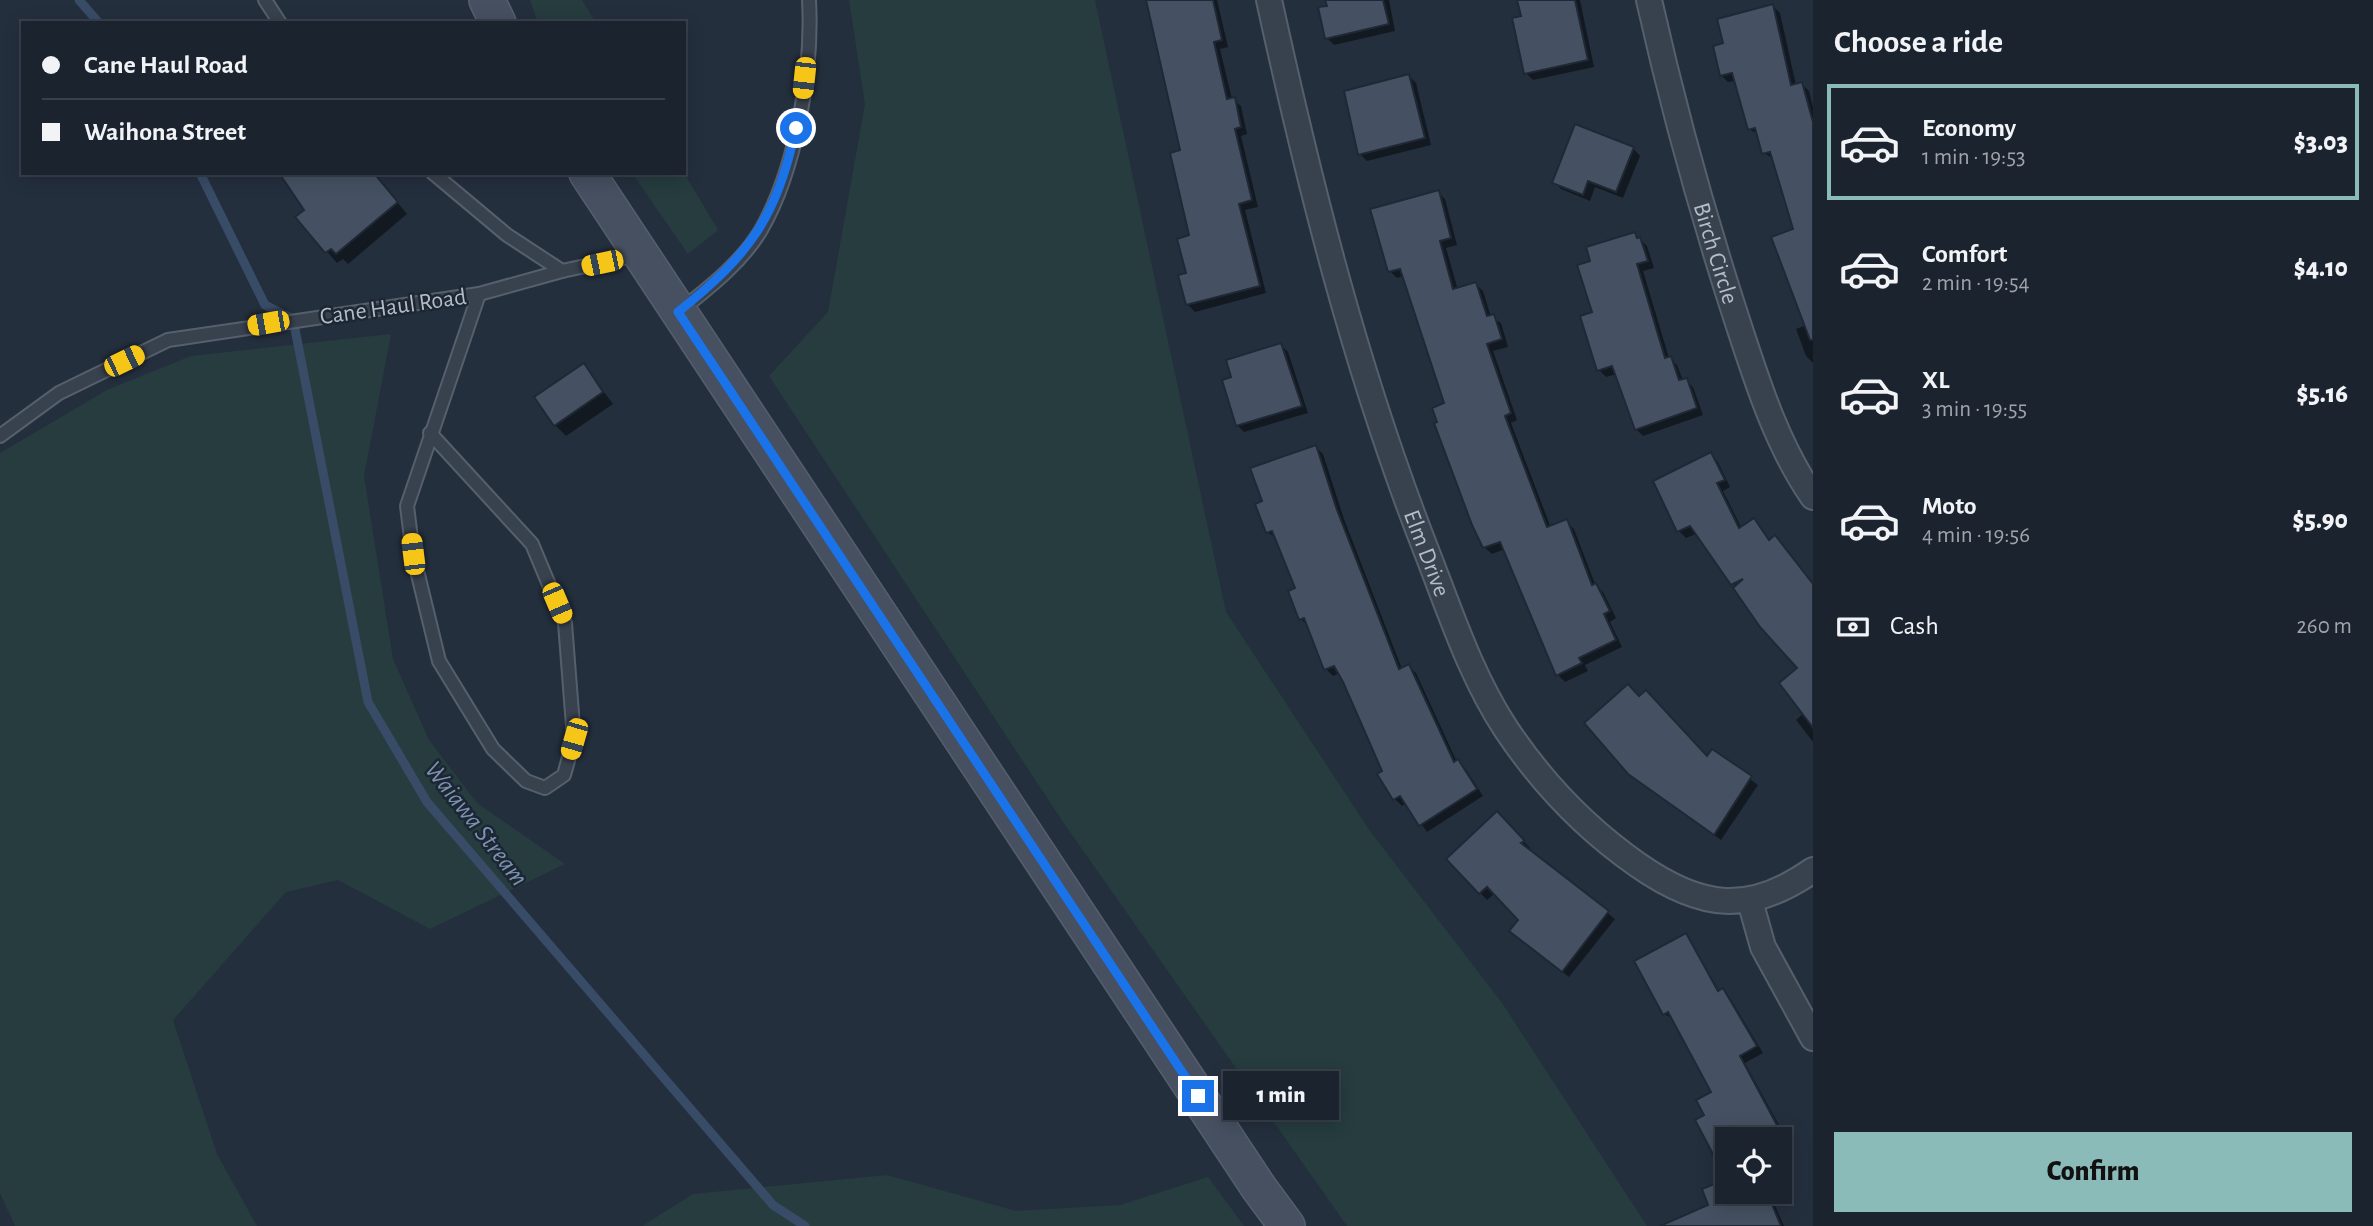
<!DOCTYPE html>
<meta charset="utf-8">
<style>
:root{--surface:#1b232e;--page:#282f3a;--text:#f1f3f6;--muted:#a0a4aa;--line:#39404a;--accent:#8bbbb9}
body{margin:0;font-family:"Alegreya Sans",sans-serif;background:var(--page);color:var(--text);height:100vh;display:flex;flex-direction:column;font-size:26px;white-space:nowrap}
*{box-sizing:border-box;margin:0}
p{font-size:23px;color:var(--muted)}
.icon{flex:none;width:38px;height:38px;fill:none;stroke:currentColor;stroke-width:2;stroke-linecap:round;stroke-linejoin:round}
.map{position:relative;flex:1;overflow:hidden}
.panel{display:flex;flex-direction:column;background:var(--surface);width:560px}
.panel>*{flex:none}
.banner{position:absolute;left:21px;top:21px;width:665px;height:154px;border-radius:0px;box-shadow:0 4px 18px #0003,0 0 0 2px var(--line);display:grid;align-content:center;height:154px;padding:0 21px;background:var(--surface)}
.fabs{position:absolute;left:1715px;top:1127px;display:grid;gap:14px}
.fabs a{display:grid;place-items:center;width:77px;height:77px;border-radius:0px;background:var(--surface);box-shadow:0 4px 18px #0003,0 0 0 2px var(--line);font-size:35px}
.end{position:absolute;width:32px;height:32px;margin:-16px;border:9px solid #1a73e8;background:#fff;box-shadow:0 0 0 4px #fff}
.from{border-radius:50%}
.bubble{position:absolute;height:49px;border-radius:0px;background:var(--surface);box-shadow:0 4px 18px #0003,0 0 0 2px var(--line);font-size:23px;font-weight:800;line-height:49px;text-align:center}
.car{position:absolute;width:21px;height:42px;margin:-21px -10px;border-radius:9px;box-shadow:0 0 5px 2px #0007;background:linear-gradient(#f5c518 24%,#345 0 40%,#f5c518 0 76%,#345 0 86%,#f5c518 0)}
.banner b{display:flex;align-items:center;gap:24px;height:66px;font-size:26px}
.banner b+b{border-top:2px solid var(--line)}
.banner i{width:18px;height:18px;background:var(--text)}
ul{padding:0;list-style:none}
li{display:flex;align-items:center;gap:21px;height:116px;margin:0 14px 10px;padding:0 7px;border:4px solid transparent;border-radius:0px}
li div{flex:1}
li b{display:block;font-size:26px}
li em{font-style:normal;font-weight:800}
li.current{border-color:var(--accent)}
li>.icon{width:63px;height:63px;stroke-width:1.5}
h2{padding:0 21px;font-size:32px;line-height:84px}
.pay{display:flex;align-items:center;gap:18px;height:77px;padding:0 21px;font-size:26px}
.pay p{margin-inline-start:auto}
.action{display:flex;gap:14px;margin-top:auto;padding:14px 21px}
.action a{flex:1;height:80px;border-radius:0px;background:var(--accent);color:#111;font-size:28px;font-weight:800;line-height:80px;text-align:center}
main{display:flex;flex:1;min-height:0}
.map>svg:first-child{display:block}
.green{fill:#263c3f}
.shadow{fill:#0007}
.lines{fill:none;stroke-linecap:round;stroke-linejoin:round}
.stream{stroke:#394c67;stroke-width:9}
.building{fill:#455162;stroke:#1f2835;stroke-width:2}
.lane-casing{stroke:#565f6c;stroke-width:16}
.street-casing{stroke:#565f6c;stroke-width:28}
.secondary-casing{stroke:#565f6c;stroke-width:38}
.lane{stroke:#38414e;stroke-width:12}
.street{stroke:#38414e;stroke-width:24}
.secondary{stroke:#465061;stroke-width:35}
.route{stroke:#1a73e8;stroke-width:9}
.labels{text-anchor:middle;stroke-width:5;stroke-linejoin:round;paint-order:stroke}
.street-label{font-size:24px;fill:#b4bcc9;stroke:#1d2633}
.water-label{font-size:26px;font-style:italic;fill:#7c92b1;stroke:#1d2633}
</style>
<main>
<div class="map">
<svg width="1813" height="1226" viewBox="0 0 1813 1226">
<rect width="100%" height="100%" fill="#242f3e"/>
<g class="green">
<polygon points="530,0 582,0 596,23 538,23"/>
<polygon points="849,0 1095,0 1226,612 1370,831 1502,1003 1647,1226 1347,1226 1063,822 769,376 828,312 865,104"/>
<polygon points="632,173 684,173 718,230 688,254"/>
<polygon points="391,334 364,476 393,659 429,740 477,803 565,864 430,929 338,880 286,892 173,1020 217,1154 257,1226 15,1226 0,1193 0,453 107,390 191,356"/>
<polygon points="887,1175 1016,1211 1120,1205 1208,1177 1244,1226 642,1226 693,1194"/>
</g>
<g class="shadow">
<polygon points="1146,0 1217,0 1228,47 1220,49 1232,99 1241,106 1247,134 1241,136 1258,207 1245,210 1266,293 1195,312 1188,305 1180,277 1188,274 1192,237 1182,152"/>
<polygon points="1327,0 1389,0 1395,31 1334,45 1327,38"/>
<polygon points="1519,0 1580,0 1594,67 1533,80 1526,73"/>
<polygon points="1773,6 1780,13 1796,85 1802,84 1809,91 1813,107 1813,363 1806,356 1796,329 1806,325 1795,230 1774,159 1764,153 1759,135 1749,129 1736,81 1728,82 1721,75 1725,45"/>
<polygon points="1409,76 1416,83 1431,145 1367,161 1360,154"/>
<polygon points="1633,148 1640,156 1623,198 1595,187 1590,201 1561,189 1554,182"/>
<polygon points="373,173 407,214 348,264 343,259 337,263 298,218"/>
<polygon points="1438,192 1445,199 1457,245 1446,248 1458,290 1476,284 1483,291 1491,317 1501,323 1508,347 1493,351 1517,420 1511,423 1551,528 1566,522 1574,529 1595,584 1603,592 1616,618 1610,622 1622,647 1585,665 1588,671 1565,682 1558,675 1505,549 1492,554 1484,547 1447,404 1404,276 1397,278 1390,271"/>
<polygon points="1635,234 1647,246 1654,268 1643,271 1669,358 1677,365 1683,381 1686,380 1693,387 1703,415 1643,436 1636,429 1617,374 1606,377 1599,370 1594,314 1592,262"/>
<polygon points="1281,345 1288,352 1308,413 1244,432 1237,425"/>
<polygon points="584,365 613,404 566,436 555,425"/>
<polygon points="1316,447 1323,454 1344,519 1402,669 1409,666 1416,673 1457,762 1465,768 1483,796 1427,832 1407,803 1402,806 1395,799 1340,673 1333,676 1326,669 1308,626 1301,619 1297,589 1277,538 1267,532 1264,502"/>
<polygon points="1711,455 1718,462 1730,487 1723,491 1742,529 1754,520 1771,541 1782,545 1813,583 1813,742 1796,720 1804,713 1800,669 1696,534 1686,538 1679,531 1655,482"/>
<polygon points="1640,699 1707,758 1712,751 1758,785 1721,840 1629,772"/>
<polygon points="1497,814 1531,849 1528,851 1615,919 1569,977 1519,938 1520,920 1495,893 1487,900 1449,859"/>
<polygon points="1686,935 1720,992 1723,991 1730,998 1763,1053 1745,1063 1785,1136 1779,1139 1727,1139 1727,1178 1697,1121 1706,1116 1713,1093 1674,1019 1664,1014"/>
<polygon points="1727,1180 1727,1192 1769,1192 1784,1226 1707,1226 1711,1206 1704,1190"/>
</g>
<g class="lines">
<g class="stream">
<polyline points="79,0 99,23"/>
<polyline points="200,173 265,305 293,319 368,702 427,802 773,1205 805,1226"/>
</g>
</g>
<g class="building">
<polygon points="1146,0 1213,0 1222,40 1214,42 1227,99 1235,97 1241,127 1235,129 1252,200 1239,204 1260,286 1186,305 1178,275 1186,273 1177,239 1189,235 1170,153 1180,150"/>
<polygon points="1325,0 1383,0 1389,24 1325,39 1318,7 1327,6"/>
<polygon points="1517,0 1575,0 1588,60 1524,74 1512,18 1521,16"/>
<polygon points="1773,4 1791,85 1802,82 1813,122 1813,340 1810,340 1771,237 1793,229 1770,152 1762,154 1755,128 1748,130 1732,73 1720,76 1713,46 1723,43 1717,19"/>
<polygon points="1409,74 1425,138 1358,155 1344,91"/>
<polygon points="1575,124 1634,147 1616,192 1588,181 1583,195 1552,183"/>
<polygon points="279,173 374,173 398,202 336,254 331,249 325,253 295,217 304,210"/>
<polygon points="1439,190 1451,238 1440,241 1453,289 1476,282 1487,316 1494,314 1502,339 1487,344 1511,413 1505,416 1547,527 1567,519 1592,585 1596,583 1610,611 1604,614 1616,640 1579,658 1582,663 1556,676 1500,542 1483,548 1472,525 1434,423 1437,422 1432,408 1444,403 1400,269 1388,272 1370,209"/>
<polygon points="1635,232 1637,238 1640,237 1648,261 1637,264 1665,358 1671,356 1679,380 1687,378 1697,408 1635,430 1612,366 1597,371 1580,316 1592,312 1577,265 1590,261 1586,247"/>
<polygon points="1281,343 1302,406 1236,426 1222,380 1231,377 1226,360"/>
<polygon points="584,363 603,392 554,426 534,397"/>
<polygon points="1316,445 1337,510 1399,669 1409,664 1454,762 1458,759 1477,789 1419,826 1400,796 1393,800 1377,774 1382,771 1343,682 1334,666 1324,670 1304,618 1299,620 1288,591 1295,588 1272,531 1266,533 1255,504 1262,501 1250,468"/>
<polygon points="1711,452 1725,480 1717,483 1739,528 1754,518 1769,540 1775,535 1813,584 1813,728 1779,683 1797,668 1760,627 1733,588 1743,579 1731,585 1690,526 1677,532 1653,481"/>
<polygon points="1628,684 1639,696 1646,690 1707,756 1712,749 1752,776 1714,835 1628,774 1584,723"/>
<polygon points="1497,811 1525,841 1521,843 1609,911 1562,972 1509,931 1518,920 1487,887 1479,894 1446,859"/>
<polygon points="1686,933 1718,991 1723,988 1757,1046 1740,1056 1779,1129 1759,1139 1727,1139 1727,1192 1767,1192 1781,1226 1660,1226 1708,1205 1702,1189 1726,1179 1695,1120 1704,1115 1696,1100 1711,1092 1668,1012 1663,1015 1634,961"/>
</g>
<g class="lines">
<defs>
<g id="lane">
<polyline points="265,0 280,23"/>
<polyline points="433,173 507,235 562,271"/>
<path d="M681 310C710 287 742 262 761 230 796 169 813 70 809 0"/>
<polyline points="430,433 532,544 565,623 574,739 564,775 545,788 526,781 493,749 439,661 413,554 407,506 479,294"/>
<polyline points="0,436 59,393 168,340 479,294 562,271 637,255"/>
</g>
<g id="street">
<path id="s1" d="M1269 0C1310 187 1356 371 1426 550 1450 611 1470 674 1506 729 1542 783 1585 828 1638 865 1701 909 1749 915 1813 870"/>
<path id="s2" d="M1649 0C1673 107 1702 212 1736 317 1756 378 1776 444 1813 497"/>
<polyline points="1750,901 1763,947 1813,1038"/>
</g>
<g id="secondary">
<polyline points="487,0 498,23"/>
<polyline points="587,173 1259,1188 1287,1226"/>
</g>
</defs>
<use href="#lane" class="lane-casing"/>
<use href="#street" class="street-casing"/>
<use href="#secondary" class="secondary-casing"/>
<use href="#lane" class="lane"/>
<use href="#street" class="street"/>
<use href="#secondary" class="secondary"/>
</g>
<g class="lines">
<path class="route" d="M796 128C776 219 750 254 678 312L1198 1096"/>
</g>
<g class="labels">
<g class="street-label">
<text dy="8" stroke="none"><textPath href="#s2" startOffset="262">Birch Circle</textPath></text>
<text transform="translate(393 306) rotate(-8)" y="8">Cane Haul Road</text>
<text dy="8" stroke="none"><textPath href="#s1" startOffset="576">Elm Drive</textPath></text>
</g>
<g class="water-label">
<text transform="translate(477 823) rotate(52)" y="9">Waiawa Stream</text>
</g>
</g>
</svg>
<div class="fabs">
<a><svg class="icon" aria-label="locate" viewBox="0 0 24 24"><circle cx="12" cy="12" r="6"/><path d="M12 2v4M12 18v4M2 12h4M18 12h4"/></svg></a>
</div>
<i class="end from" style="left:796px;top:128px"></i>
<i class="end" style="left:1198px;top:1096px"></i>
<div class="bubble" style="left:1223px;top:1071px;width:116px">1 min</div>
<i class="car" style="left:804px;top:78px;rotate:186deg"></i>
<i class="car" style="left:602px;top:263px;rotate:258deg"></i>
<i class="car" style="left:268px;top:323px;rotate:260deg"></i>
<i class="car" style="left:124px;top:361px;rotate:64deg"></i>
<i class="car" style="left:413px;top:554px;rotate:353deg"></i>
<i class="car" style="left:557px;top:603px;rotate:157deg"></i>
<i class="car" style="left:574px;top:739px;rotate:196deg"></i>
<div class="banner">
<b><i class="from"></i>Cane Haul Road</b>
<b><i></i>Waihona Street</b>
</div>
</div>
<section class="panel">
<h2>Choose a ride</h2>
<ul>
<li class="current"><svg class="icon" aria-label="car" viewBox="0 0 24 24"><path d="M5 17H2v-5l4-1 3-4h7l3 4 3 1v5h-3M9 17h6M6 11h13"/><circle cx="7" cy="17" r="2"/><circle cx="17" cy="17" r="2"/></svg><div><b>Economy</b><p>1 min · 19:53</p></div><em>$3.03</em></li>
<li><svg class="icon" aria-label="car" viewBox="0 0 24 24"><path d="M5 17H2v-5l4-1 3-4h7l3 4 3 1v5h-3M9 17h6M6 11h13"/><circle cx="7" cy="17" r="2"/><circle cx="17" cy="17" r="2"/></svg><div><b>Comfort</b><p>2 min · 19:54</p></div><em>$4.10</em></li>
<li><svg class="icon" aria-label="car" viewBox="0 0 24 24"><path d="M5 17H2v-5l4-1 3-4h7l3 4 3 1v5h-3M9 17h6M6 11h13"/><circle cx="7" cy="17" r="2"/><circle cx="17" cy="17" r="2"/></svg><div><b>XL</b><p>3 min · 19:55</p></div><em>$5.16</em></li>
<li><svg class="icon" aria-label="car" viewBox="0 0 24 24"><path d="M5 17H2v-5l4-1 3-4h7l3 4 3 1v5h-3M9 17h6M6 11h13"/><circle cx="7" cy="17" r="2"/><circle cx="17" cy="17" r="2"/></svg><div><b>Moto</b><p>4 min · 19:56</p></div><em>$5.90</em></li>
</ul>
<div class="pay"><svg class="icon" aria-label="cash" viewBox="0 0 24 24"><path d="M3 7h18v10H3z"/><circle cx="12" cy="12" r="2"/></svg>Cash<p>260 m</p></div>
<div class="action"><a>Confirm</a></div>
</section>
</main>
